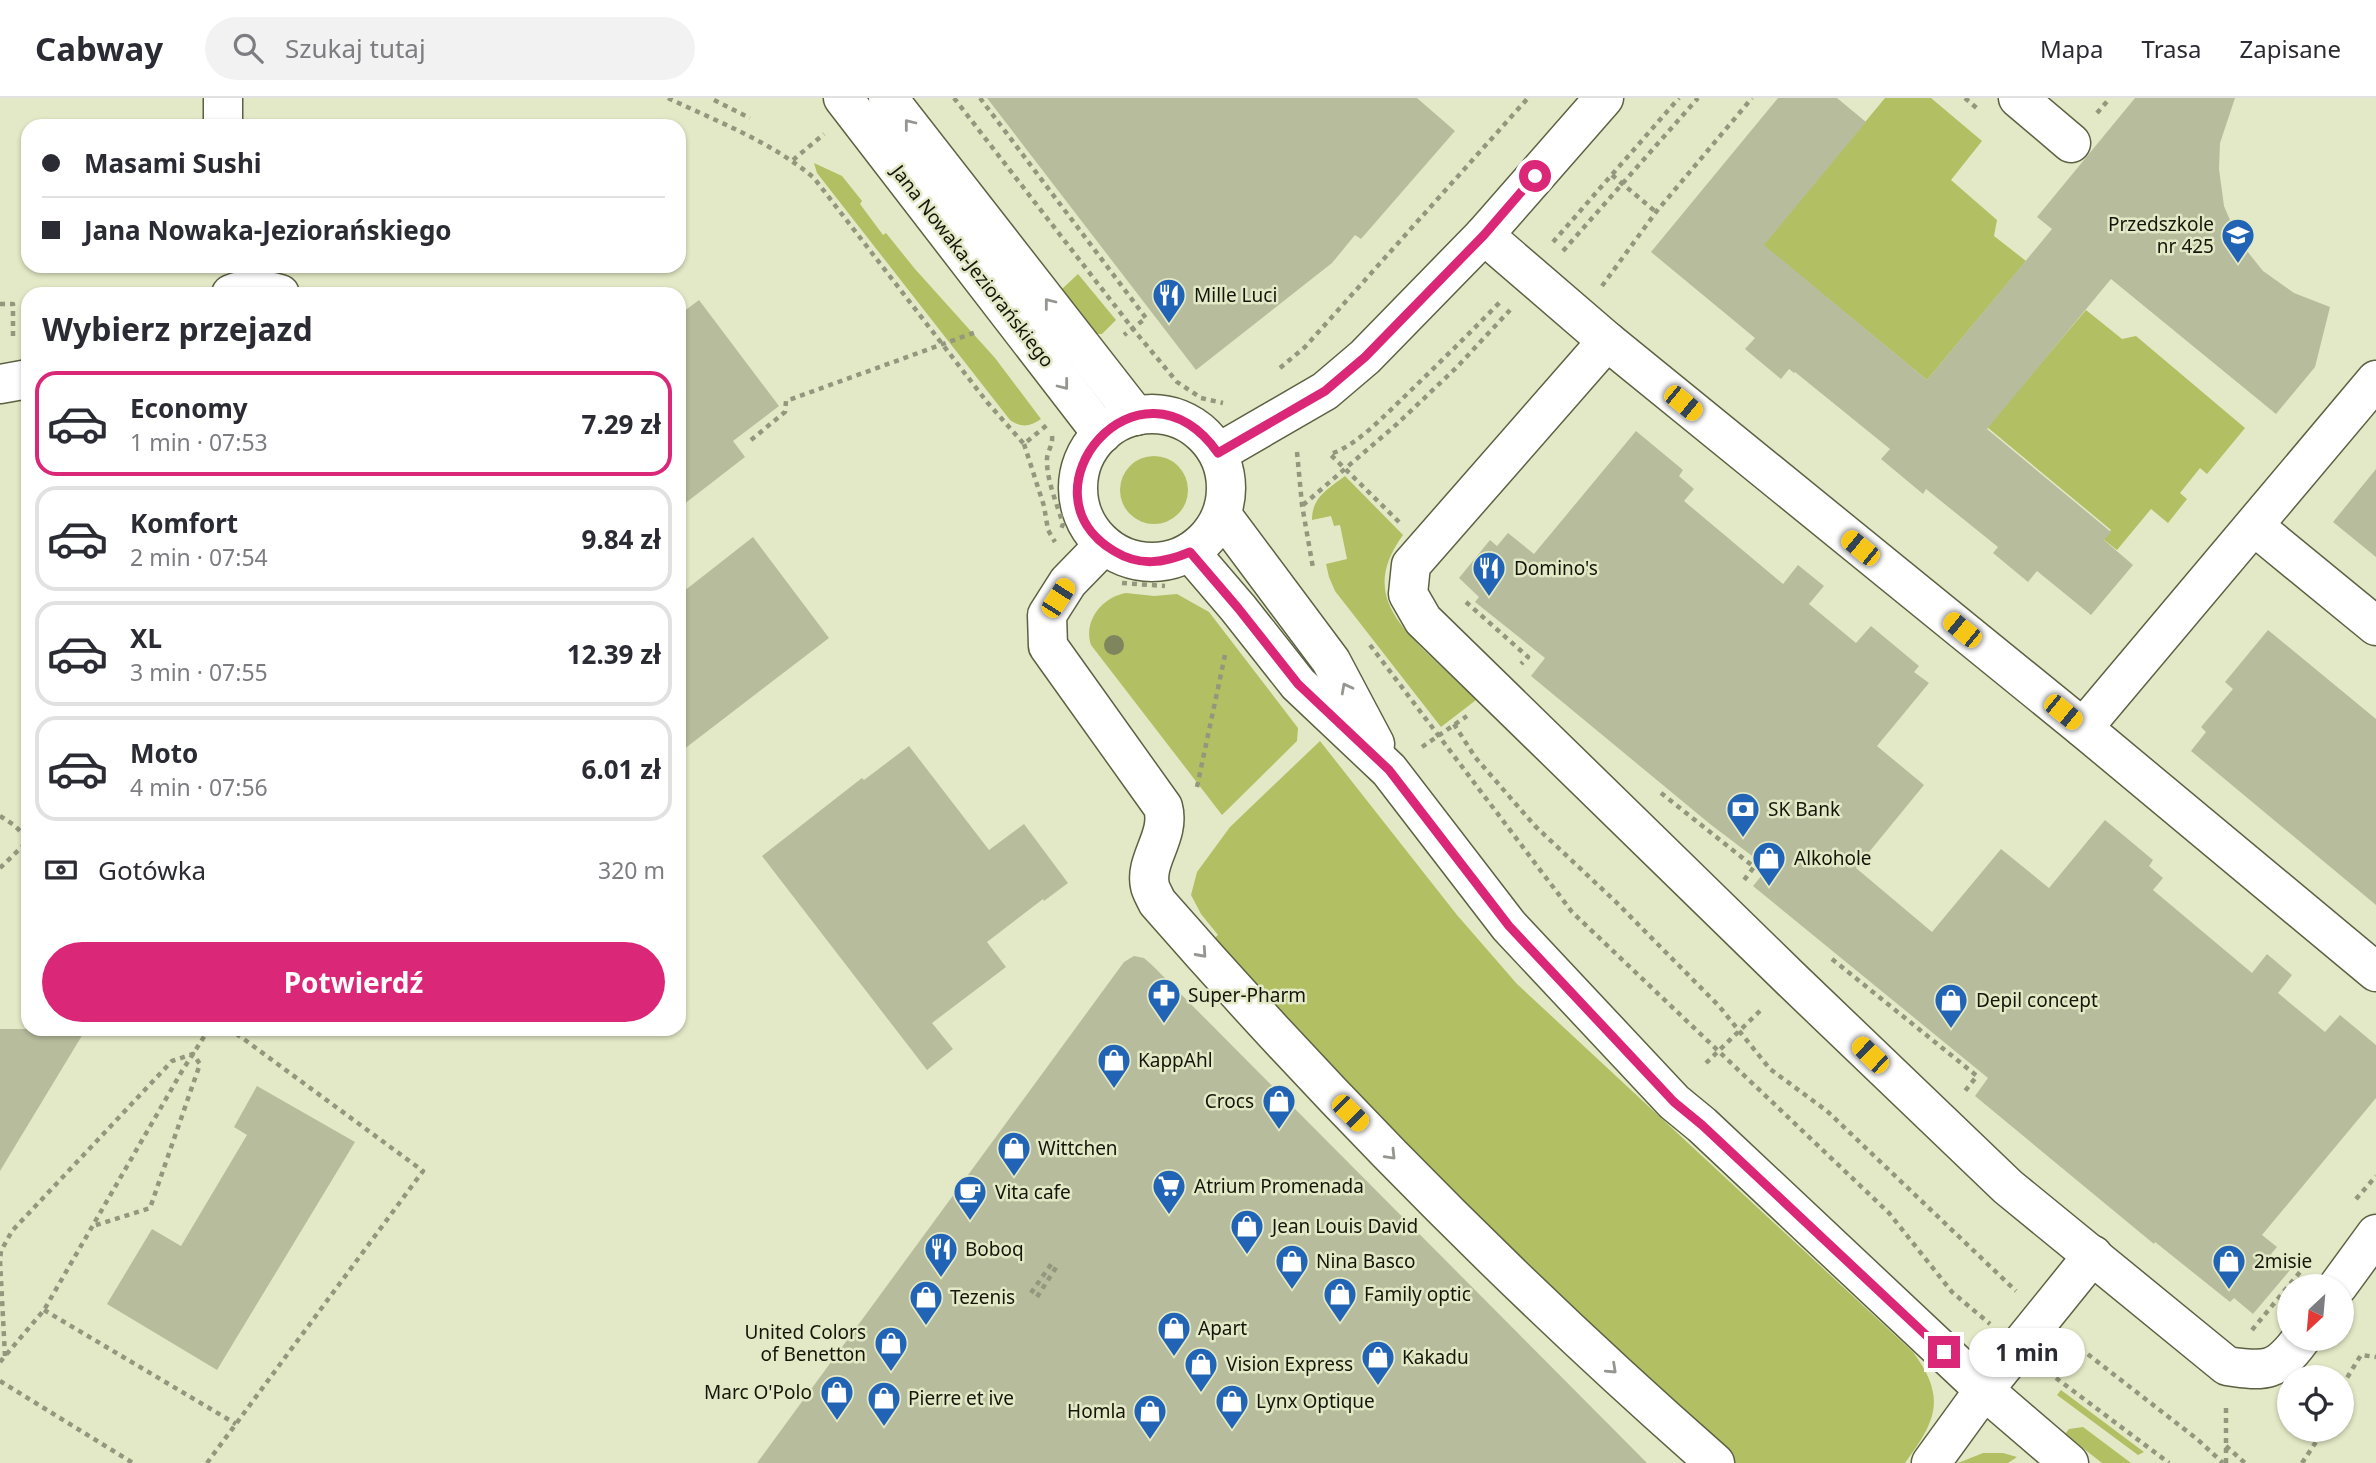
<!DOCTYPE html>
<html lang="pl">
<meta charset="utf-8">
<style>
:root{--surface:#fff;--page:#f2f2f3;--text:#2b2b33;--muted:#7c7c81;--line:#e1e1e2;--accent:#db2777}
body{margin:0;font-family:"Noto Sans",sans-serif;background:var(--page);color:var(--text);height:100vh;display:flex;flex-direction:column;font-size:26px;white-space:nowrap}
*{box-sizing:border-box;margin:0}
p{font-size:23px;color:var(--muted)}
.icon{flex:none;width:38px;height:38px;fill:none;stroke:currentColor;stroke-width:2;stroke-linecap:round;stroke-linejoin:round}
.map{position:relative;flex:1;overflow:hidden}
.panel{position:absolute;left:21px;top:189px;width:665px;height:749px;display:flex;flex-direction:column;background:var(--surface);border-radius:21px;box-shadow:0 2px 5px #0004}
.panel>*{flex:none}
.hud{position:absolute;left:21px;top:21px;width:665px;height:154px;border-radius:21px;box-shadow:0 2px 5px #0004;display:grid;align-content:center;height:154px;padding:0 21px;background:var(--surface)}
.needle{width:46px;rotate:206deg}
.fabs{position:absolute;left:2277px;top:1176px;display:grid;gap:14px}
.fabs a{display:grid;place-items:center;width:77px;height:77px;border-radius:50%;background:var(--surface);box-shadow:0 2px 5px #0004;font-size:35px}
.end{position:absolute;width:32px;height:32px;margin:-16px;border:9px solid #db2777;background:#fff;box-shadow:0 0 0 4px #fff}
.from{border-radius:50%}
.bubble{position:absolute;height:49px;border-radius:24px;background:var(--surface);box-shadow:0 2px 5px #0004;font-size:23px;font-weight:700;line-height:49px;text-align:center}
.car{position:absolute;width:21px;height:42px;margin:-21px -10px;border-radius:9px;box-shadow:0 0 5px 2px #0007;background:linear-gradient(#f5c518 24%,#345 0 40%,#f5c518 0 76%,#345 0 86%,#f5c518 0)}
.hud b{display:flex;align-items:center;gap:24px;height:66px;font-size:26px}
.hud b+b{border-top:2px solid var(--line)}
.hud i{width:18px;height:18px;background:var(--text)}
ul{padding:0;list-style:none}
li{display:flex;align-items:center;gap:21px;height:105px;margin:0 14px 10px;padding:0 7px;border:4px solid var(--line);border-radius:21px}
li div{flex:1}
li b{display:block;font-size:26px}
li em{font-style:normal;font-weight:700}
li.current{border-color:var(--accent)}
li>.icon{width:63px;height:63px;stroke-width:1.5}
h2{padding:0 21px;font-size:32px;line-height:84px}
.pay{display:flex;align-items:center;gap:18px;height:77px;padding:0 21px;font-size:26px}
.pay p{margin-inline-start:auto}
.cta{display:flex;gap:14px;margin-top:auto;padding:14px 21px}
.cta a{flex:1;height:80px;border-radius:42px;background:var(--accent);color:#fff;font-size:28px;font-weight:700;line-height:80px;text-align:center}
header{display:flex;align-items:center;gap:42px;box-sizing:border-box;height:98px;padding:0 35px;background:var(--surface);border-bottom:2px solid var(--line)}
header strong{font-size:33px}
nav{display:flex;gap:38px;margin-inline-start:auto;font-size:24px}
.search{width:490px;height:63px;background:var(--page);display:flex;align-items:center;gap:18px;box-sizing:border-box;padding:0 24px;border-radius:38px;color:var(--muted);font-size:26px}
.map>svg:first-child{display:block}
.green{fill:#b2bf62}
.building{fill:#b7bd9c}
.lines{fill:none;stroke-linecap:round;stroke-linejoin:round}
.minor-casing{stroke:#5d6143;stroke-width:41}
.path{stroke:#93977d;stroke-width:4.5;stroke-dasharray:5 5;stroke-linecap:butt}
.minor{stroke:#fff;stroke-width:38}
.tree{fill:#7f855d}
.oneway{stroke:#959690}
.route{stroke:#db2777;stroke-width:9}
.labels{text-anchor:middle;stroke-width:5;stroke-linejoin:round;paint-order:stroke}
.poi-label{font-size:19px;fill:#141609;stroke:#e3e9c6;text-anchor:start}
.street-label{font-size:19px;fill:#141609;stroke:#e3e9c6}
</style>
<header>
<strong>Cabway</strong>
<div class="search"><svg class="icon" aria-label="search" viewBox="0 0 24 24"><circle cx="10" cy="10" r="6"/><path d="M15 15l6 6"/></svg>Szukaj tutaj</div>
<nav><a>Mapa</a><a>Trasa</a><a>Zapisane</a></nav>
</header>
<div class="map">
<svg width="2376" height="1365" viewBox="0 0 2376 1365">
<rect width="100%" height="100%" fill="#e3e9c6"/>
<g class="green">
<polygon points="1885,0 1931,0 1982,43 1951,82 1997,122 1994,138 2026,163 1927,282 1763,147"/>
<path d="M814 65 842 78 862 103 860 106 883 137 886 135 915 171 995 260 1041 321C1030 329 1021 330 1010 322L817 75Z"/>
<polygon points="1078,176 1116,222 1102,236 1097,236 1062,191"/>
<polygon points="2086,212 2122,241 2136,238 2245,330 2207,376 2200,370 2180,395 2187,401 2168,425 2151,411 2117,452 2103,441 2111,432 1987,329"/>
<circle cx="1154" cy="392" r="34"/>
<path d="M1345 378 1403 437C1366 488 1390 519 1429 557 1445 572 1460 587 1476 602L1441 629 1335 493 1329 479 1326 466 1347 461 1340 427 1334 428 1331 418 1312 422C1312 399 1328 391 1345 378Z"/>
<path d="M1126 495 1154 498 1177 496 1209 514 1298 630 1297 643 1222 717 1091 547C1083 523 1102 499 1126 495Z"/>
<path d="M1320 643 1457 817 1517 886 1913 1254C1947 1300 1936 1323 1905 1365H1730L1500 1148 1210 844 1218 837 1201 816 1191 797 1197 774 1230 729Z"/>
<polygon points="2061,1292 2144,1354 2138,1357 2057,1297"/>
<polygon points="2083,1329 2131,1365 2102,1365 2065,1336 2069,1331"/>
<polygon points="1983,1355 2003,1355 2017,1359 2008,1365 1958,1365"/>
</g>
<g class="building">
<polygon points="987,0 1417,0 1455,33 1361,141 1355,137 1332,165 1196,272"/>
<polygon points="1778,0 1837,0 1866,24 1764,147 1927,282 2052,131 2037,119 2135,0 2235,0 2220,45 2219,71 2224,108 2239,143 2263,173 2294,195 2330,209 2315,269 2276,316 2111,181 1987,331 2111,434 2104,442 2133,467 2091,517 2037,473 2028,484 1993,455 1998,449 1926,391 1923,396 1881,361 1890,351 1795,274 1794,275 1789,271 1781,281 1745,251 1755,240 1651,154"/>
<polygon points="699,202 779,308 733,343 745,359 679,410 679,217"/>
<polygon points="1636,333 1683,372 1679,378 1694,391 1684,403 1783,486 1798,467 1824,488 1809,506 1856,545 1871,528 1919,568 1914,574 1929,585 1877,648 1924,687 1856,770 1932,834 2001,751 2049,790 2105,722 2153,762 2149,768 2163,780 2153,792 2252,875 2267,856 2292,877 2278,895 2325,934 2340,917 2376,947 2376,1000 2262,1137 2277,1149 2271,1156 2290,1172 2253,1216 2234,1200 2230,1204 2155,1144 2154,1146 1975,998 1988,980 1753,788 1768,770 1710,726 1531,578 1545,560 1475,504 1479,499 1459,480 1490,442 1497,448 1508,435 1534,456"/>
<polygon points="2376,371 2376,459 2333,424"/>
<polygon points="753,439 829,540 679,655 679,497"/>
<polygon points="2268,532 2376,621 2376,807 2191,653 2206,634 2201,629 2233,591 2225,584"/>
<polygon points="909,648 989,752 1024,726 1068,785 1044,803 1043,801 987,844 1006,869 932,925 953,951 927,972 762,758 862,680 864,682"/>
<polygon points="1134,858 1144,860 1153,868 1647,1365 757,1365 1124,864"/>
<polygon points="0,931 86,931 0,1073"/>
<polygon points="257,988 355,1044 217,1272 107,1206 152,1131 181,1148 247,1037 234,1029"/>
</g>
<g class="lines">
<defs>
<g id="minor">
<polyline points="843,0 1102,336"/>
<polyline points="888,0 1136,318"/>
<polyline points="2018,0 2071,45"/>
<polyline points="223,28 223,0"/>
<polyline points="1484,137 1607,243 2083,630 2376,874"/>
<path d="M231 196C248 189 262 191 280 196"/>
<path d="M1607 243 1411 467 1408 496 1423 522 1792 882 2008 1089 2227 1268C2266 1274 2277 1274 2301 1241"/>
<polyline points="0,286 28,281"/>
<circle cx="1152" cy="390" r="74"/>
<polyline points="1218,355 1325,293 1365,259 1484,137 1604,0"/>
<polyline points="1222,417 1331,563 1375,646"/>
<polyline points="2254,428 2376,528"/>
<path d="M1104 447 1068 484 1047 517 1048 548 1163 709C1171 738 1144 762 1150 788 1151 793 1155 799 1157 804 1330 1002 1517 1191 1715 1365"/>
<polyline points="1190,454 1238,510 1298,586 1389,672 1509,828 1674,1004 1702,1027 1984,1292 2069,1365"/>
<polyline points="2083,630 2376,282"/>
<polyline points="2338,1188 2376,1136"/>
<polyline points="1931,1365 1984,1292 2093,1157"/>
</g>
</defs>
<use href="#minor" class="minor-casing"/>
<g class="path">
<path d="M668 0C718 24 772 44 814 80L987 304 1024 346 1047 327"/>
<polyline points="954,0 1133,231 1177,284 1201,300 1223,305"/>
<polyline points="980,0 1146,220 1124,237"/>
<polyline points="1965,0 1980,13"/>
<polyline points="714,2 750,20"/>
<polyline points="2097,15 2110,0"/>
<polyline points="793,62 824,36"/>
<polyline points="1612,77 1656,114"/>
<polyline points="1553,144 1679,0"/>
<polyline points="1563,153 1698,0"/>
<polyline points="1602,188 1656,114 1752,0"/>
<polyline points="0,206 13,206 13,243"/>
<polyline points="1280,270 1305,249 1528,0"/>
<path d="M1052 338C1053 347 1048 352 1047 360 1046 381 1057 406 1063 426L1061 431"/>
<polyline points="751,342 785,314 786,303 976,234"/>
<polyline points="1024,346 1044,408 1048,432 1055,444"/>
<polyline points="1297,354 1302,407 1313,470"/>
<polyline points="1303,407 1397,326 1457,269 1510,212"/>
<path d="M1399 424 1330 356C1355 349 1384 318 1403 300 1436 268 1468 237 1500 204"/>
<polyline points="1122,485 1165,488"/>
<polyline points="1466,504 1528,559 1521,566"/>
<polyline points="1370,547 1572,814 1889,1115 1952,1194 1990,1226"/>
<polyline points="1454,626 1475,659 1535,728 1616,804 1719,908 1770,971 1827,1013 2016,1193"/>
<polyline points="1422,649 1467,618"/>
<polyline points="1197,689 1225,557"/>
<polyline points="1661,695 1754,769 1744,782"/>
<polyline points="0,718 14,727 28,741"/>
<polyline points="0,770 28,743"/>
<polyline points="1832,861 1977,978 1965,993"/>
<polyline points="1706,965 1763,910"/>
<polyline points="2356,1101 2376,1078"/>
<polyline points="1031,1195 1052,1165"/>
<polyline points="1037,1199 1057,1168"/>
<polyline points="44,1212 236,1326"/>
<polyline points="2252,1232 2300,1174"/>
<polyline points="2072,1244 2197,1341 2223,1365"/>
<polyline points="5,1258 0,1162 1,1153 12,1133 172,963 193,956 200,966 150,1110 93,1128"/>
<polyline points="0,1264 44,1212 182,973 209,931"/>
<polyline points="2048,1274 2169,1365"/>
<polyline points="0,1283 133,1365"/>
<polyline points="2342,1288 2361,1257 2376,1259"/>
<polyline points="2226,1348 2245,1365"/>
<polyline points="207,1365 423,1073 230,931"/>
<polyline points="2226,1365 2226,1307"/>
<polyline points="2302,1365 2324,1332"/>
</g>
<use href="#minor" class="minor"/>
</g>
<circle class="tree" cx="1114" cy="547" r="10"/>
<defs><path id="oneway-chevron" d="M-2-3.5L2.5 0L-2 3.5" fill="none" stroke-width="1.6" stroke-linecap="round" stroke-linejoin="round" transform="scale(1.75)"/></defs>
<g class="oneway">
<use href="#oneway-chevron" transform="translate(909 26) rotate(-128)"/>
<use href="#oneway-chevron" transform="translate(1049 205) rotate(-128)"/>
<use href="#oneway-chevron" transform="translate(1064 287) rotate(52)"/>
<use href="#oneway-chevron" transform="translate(1346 590) rotate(-118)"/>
<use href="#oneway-chevron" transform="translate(1202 855) rotate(48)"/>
<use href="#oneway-chevron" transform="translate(1391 1057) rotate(46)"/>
<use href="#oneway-chevron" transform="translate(1612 1271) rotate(43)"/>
</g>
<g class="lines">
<path class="route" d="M1535 78 1484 137 1365 259 1325 293 1218 355C1139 245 1015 394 1114 453 1140 469 1164 465 1190 454L1238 510 1298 586 1389 672 1509 828 1674 1004 1702 1027 1944 1254"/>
</g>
<defs>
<symbol id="school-pin" viewBox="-11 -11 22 30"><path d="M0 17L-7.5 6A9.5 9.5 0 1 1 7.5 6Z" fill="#2163b4" stroke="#e3e9c6"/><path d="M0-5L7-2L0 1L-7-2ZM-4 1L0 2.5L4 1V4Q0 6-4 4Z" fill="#fff"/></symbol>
<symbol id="restaurant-pin" viewBox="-11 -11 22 30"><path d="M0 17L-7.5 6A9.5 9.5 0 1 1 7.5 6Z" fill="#2163b4" stroke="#e3e9c6"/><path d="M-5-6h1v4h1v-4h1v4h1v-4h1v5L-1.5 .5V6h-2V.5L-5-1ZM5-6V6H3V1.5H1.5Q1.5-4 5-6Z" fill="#fff"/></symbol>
<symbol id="bank-pin" viewBox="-11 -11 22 30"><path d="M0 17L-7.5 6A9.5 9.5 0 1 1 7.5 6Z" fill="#2163b4" stroke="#e3e9c6"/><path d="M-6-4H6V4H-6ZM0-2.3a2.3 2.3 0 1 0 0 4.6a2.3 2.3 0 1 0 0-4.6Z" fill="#fff"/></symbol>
<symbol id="shop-pin" viewBox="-11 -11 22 30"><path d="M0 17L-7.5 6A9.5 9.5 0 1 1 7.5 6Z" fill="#2163b4" stroke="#e3e9c6"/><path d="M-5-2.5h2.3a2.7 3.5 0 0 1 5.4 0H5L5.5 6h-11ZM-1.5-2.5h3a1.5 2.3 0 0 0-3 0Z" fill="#fff"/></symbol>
<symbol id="pharmacy-pin" viewBox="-11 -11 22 30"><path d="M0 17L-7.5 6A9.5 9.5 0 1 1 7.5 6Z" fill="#2163b4" stroke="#e3e9c6"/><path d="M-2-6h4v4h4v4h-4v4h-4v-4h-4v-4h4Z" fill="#fff"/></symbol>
<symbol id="supermarket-pin" viewBox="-11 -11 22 30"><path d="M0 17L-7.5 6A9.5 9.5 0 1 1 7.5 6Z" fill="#2163b4" stroke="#e3e9c6"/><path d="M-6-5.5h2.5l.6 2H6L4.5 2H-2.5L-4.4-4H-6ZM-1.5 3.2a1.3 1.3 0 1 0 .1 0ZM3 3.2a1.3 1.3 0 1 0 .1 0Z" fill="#fff"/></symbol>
<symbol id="cafe-pin" viewBox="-11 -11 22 30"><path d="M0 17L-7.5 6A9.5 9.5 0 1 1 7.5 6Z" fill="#2163b4" stroke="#e3e9c6"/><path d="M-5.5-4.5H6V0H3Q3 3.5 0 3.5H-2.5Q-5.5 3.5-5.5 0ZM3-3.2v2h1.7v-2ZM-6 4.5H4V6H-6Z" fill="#fff"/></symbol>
</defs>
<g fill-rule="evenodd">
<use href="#school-pin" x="2219" y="118" width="38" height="52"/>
<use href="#restaurant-pin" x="1150" y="178" width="38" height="52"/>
<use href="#restaurant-pin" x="1470" y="451" width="38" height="52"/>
<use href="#bank-pin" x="1724" y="692" width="38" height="52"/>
<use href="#shop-pin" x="1750" y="741" width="38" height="52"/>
<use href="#pharmacy-pin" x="1145" y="878" width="38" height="52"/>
<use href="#shop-pin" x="1932" y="883" width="38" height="52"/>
<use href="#shop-pin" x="1095" y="943" width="38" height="52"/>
<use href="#shop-pin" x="1260" y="984" width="38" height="52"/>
<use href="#shop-pin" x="995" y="1031" width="38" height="52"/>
<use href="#supermarket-pin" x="1150" y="1069" width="38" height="52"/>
<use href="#cafe-pin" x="951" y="1075" width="38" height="52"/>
<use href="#shop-pin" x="1228" y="1109" width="38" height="52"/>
<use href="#restaurant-pin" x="922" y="1132" width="38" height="52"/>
<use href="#shop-pin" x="1273" y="1144" width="38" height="52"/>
<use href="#shop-pin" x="2210" y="1144" width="38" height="52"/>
<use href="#shop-pin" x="1321" y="1177" width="38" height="52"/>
<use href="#shop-pin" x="907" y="1180" width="38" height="52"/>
<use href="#shop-pin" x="1155" y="1211" width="38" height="52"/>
<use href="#shop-pin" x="872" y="1226" width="38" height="52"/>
<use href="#shop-pin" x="1359" y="1240" width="38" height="52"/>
<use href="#shop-pin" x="1182" y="1247" width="38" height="52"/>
<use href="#shop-pin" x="818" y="1275" width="38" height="52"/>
<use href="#shop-pin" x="865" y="1281" width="38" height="52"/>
<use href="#shop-pin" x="1213" y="1284" width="38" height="52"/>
<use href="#shop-pin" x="1131" y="1294" width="38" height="52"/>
</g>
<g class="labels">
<g class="poi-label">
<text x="2214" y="133" text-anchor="end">Przedszkole<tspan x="2214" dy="22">nr 425</tspan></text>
<text x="1194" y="204">Mille Luci</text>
<text x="1514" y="477">Domino's</text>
<text x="1768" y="718">SK Bank</text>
<text x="1794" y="767">Alkohole</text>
<text x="1188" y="904">Super-Pharm</text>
<text x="1976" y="909">Depil concept</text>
<text x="1138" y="969">KappAhl</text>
<text x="1254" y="1010" text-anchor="end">Crocs</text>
<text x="1038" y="1057">Wittchen</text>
<text x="1194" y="1095">Atrium Promenada</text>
<text x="995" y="1101">Vita cafe</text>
<text x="1272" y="1135">Jean Louis David</text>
<text x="965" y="1158">Boboq</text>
<text x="1316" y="1170">Nina Basco</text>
<text x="2254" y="1170">2misie</text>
<text x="1364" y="1203">Family optic</text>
<text x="950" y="1206">Tezenis</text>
<text x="1198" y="1237">Apart</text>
<text x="866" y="1241" text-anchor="end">United Colors<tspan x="866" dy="22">of Benetton</tspan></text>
<text x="1402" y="1266">Kakadu</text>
<text x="1226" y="1273">Vision Express</text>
<text x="812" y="1301" text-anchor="end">Marc O'Polo</text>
<text x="908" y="1307">Pierre et ive</text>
<text x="1256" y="1310">Lynx Optique</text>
<text x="1126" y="1320" text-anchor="end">Homla</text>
</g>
<g class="street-label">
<text transform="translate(973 168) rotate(52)" y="7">Jana Nowaka-Jeziorańskiego</text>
</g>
</g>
</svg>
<div class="fabs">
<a><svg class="needle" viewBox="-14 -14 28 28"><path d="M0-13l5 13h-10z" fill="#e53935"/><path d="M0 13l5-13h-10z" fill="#7c7c81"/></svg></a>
<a><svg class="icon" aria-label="locate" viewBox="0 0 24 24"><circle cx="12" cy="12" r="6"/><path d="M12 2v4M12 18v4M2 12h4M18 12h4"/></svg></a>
</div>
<i class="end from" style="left:1535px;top:78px"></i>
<i class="end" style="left:1944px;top:1254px"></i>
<div class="bubble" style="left:1969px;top:1230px;width:116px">1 min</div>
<i class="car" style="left:1683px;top:305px;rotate:129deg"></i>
<i class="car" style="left:1860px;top:450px;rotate:309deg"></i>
<i class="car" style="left:1058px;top:500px;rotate:33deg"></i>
<i class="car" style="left:1962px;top:532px;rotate:309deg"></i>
<i class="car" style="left:2063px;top:614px;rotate:129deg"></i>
<i class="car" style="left:1870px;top:957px;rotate:314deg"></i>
<i class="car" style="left:1350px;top:1015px;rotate:135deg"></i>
<div class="hud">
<b><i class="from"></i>Masami Sushi</b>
<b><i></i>Jana Nowaka-Jeziorańskiego</b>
</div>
<section class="panel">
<h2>Wybierz przejazd</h2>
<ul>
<li class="current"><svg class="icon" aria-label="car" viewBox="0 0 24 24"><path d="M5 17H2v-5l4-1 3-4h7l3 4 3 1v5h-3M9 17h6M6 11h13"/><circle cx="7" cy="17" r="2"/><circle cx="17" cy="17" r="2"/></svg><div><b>Economy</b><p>1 min · 07:53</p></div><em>7.29 zł</em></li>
<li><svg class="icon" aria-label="car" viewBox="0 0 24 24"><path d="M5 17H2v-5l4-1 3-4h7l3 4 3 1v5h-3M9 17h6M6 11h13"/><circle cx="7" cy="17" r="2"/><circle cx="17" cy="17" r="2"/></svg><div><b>Komfort</b><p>2 min · 07:54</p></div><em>9.84 zł</em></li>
<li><svg class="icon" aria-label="car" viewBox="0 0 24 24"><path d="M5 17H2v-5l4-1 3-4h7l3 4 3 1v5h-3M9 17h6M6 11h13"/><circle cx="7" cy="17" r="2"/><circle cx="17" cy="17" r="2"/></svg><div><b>XL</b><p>3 min · 07:55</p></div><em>12.39 zł</em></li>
<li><svg class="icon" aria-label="car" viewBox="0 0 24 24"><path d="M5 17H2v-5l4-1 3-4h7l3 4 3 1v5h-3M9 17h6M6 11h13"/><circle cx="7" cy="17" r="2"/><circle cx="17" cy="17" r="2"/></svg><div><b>Moto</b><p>4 min · 07:56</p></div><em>6.01 zł</em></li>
</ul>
<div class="pay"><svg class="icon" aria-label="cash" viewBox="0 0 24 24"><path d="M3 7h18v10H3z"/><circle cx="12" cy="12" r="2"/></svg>Gotówka<p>320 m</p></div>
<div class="cta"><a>Potwierdź</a></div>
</section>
</div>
